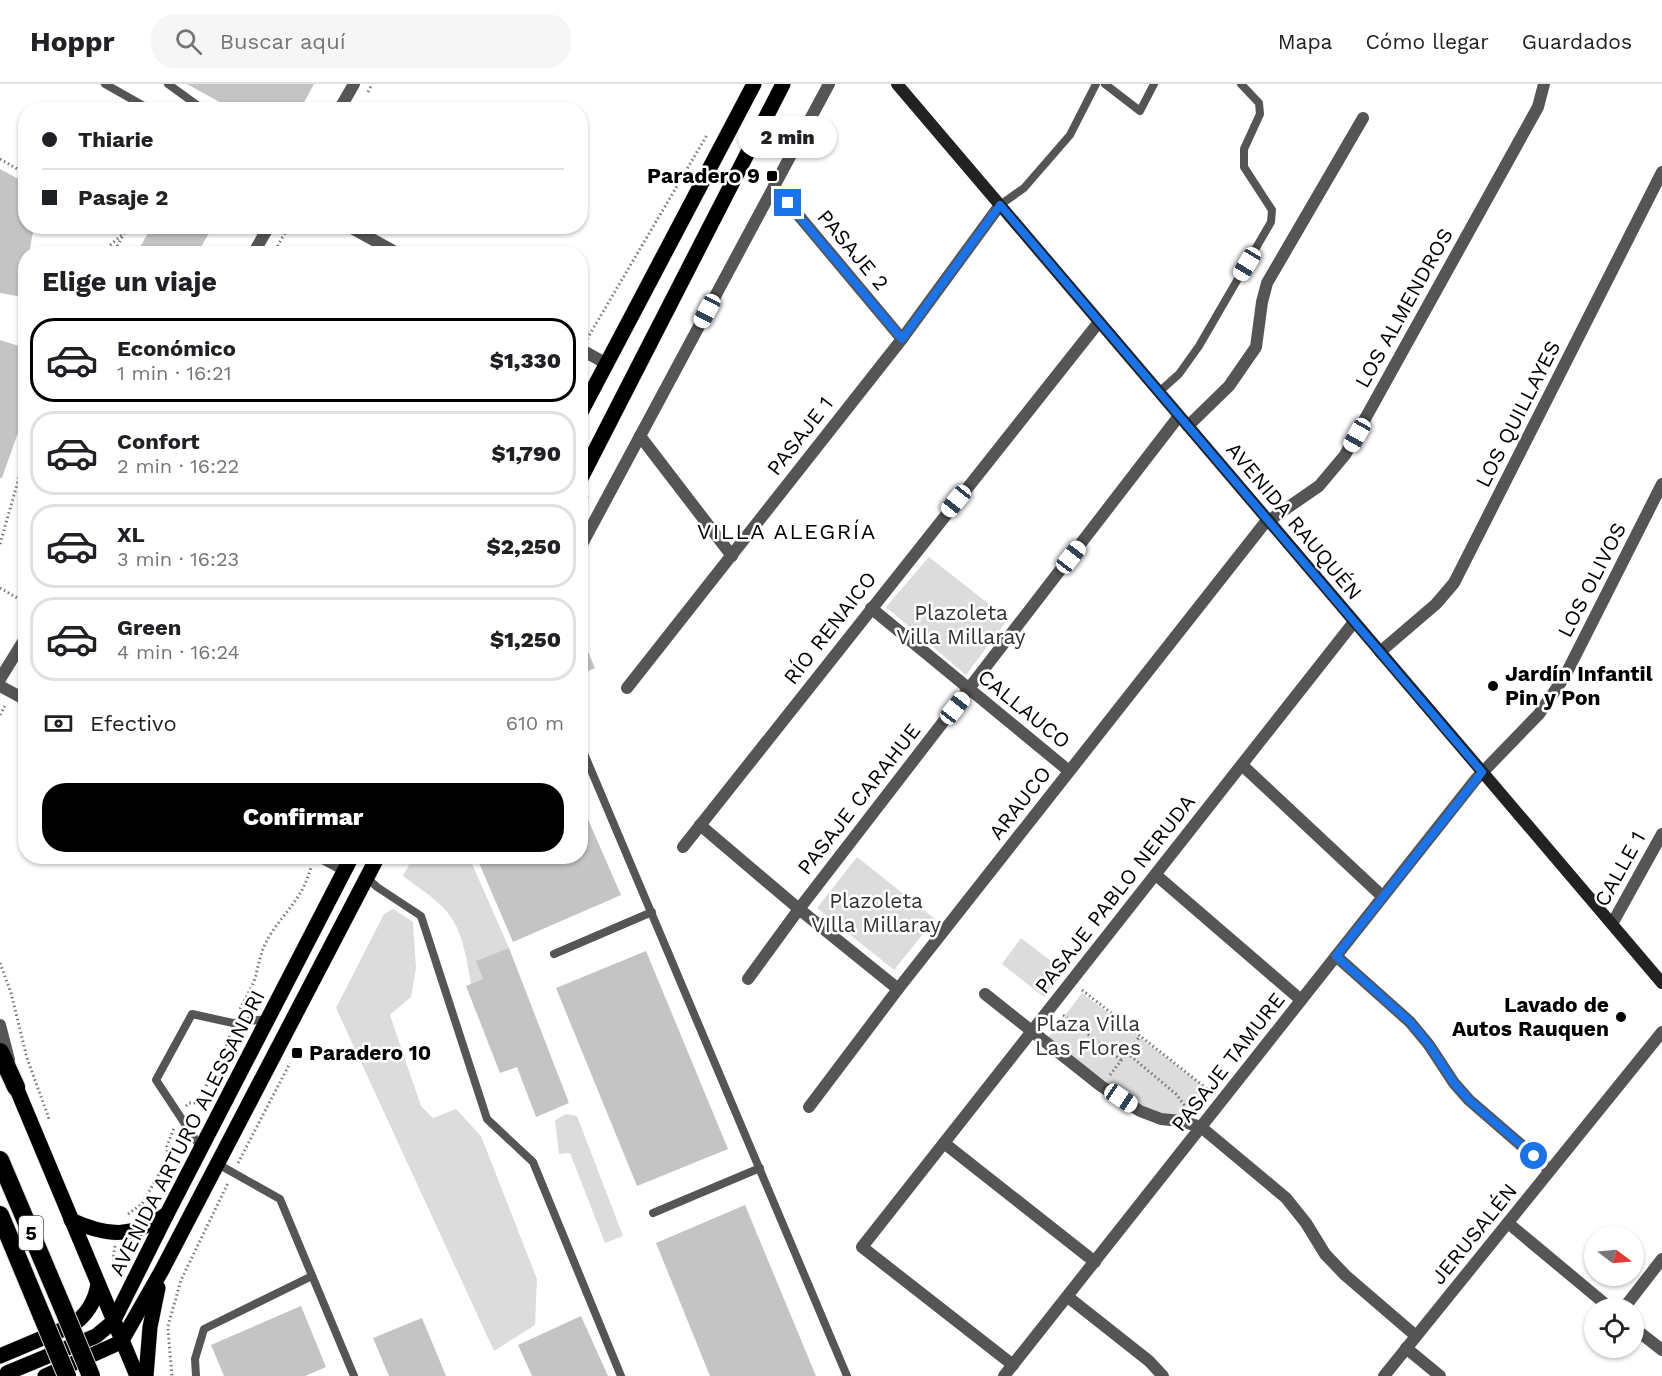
<!DOCTYPE html>
<html lang="es">
<meta charset="utf-8">
<style>
:root{--surface:#fff;--page:#f6f6f6;--text:#202124;--muted:#757577;--line:#e0e0e0;--accent:#000}
body{margin:0;font-family:"Work Sans",sans-serif;background:var(--page);color:var(--text);height:100vh;display:flex;flex-direction:column;font-size:22px;white-space:nowrap}
*{box-sizing:border-box;margin:0}
p{font-size:20px;color:var(--muted)}
.icon{flex:none;width:33px;height:33px;fill:none;stroke:currentColor;stroke-width:2;stroke-linecap:round;stroke-linejoin:round}
.map{position:relative;flex:1;overflow:hidden}
.sheet{position:absolute;left:18px;top:162px;width:570px;height:618px;display:flex;flex-direction:column;background:var(--surface);border-radius:24px;box-shadow:0 2px 4px #0004}
.sheet>*{flex:none}
.banner{position:absolute;left:18px;top:18px;width:570px;height:132px;border-radius:24px;box-shadow:0 2px 4px #0004;display:grid;align-content:center;height:132px;padding:0 24px;background:var(--surface)}
.needle{width:39px;rotate:106deg}
.controls{position:absolute;left:1584px;top:1142px;display:grid;gap:12px}
.controls a{display:grid;place-items:center;width:60px;height:60px;border-radius:50%;background:var(--surface);box-shadow:0 2px 4px #0004;font-size:30px}
.end{position:absolute;width:27px;height:27px;margin:-14px;border:8px solid #1a73e8;background:#fff;box-shadow:0 0 0 3px #fff}
.from{border-radius:50%}
.bubble{position:absolute;height:42px;border-radius:21px;background:var(--surface);box-shadow:0 2px 4px #0004;font-size:20px;font-weight:800;line-height:42px;text-align:center}
.car{position:absolute;width:18px;height:36px;margin:-18px -9px;border-radius:8px;box-shadow:0 0 4px 2px #0007;background:linear-gradient(#fff 24%,#345 0 40%,#fff 0 76%,#345 0 86%,#fff 0)}
.banner b{display:flex;align-items:center;gap:21px;height:57px;font-size:22px}
.banner b+b{border-top:2px solid var(--line)}
.banner i{width:15px;height:15px;background:var(--text)}
ul{padding:0;list-style:none}
li{display:flex;align-items:center;gap:18px;height:84px;margin:0 12px 9px;padding:0 12px;border:3px solid var(--line);border-radius:24px}
li div{flex:1}
li b{display:block;font-size:22px}
li em{font-style:normal;font-weight:800}
li.selected{border-color:var(--accent)}
li>.icon{width:54px;height:54px;stroke-width:1.5}
h2{padding:0 24px;font-size:27px;line-height:72px}
.pay{display:flex;align-items:center;gap:15px;height:66px;padding:0 24px;font-size:22px}
.pay p{margin-inline-start:auto}
.cta{display:flex;gap:12px;margin-top:auto;padding:12px 24px}
.cta a{flex:1;height:69px;border-radius:24px;background:var(--accent);color:#fff;font-size:24px;font-weight:800;line-height:69px;text-align:center}
header{display:flex;align-items:center;gap:36px;box-sizing:border-box;height:84px;padding:0 30px;background:var(--surface);border-bottom:2px solid var(--line)}
header strong{font-size:28px}
nav{display:flex;gap:33px;margin-inline-start:auto;font-size:21px}
.search{width:420px;height:54px;background:var(--page);display:flex;align-items:center;gap:15px;box-sizing:border-box;padding:0 21px;border-radius:24px;color:var(--muted);font-size:22px}
.map>svg:first-child{display:block}
.green{fill:#dcdcdc}
.building{fill:#c4c4c4}
.lines{fill:none;stroke-linecap:round;stroke-linejoin:round}
.primary-casing{stroke:#dbdbdb;stroke-width:16}
.motorway-casing{stroke:#dbdbdb;stroke-width:20}
.path{stroke:#777;stroke-width:3;stroke-dasharray:1.5 3;stroke-linecap:butt}
.service{stroke:#555;stroke-width:8}
.minor{stroke:#555;stroke-width:12}
.tertiary{stroke:#555;stroke-width:12}
.secondary{stroke:#222;stroke-width:12}
.primary{stroke:#000;stroke-width:15}
.motorway{stroke:#000;stroke-width:18}
.motorway-bridge-casing{stroke:#dbdbdb;stroke-width:20;stroke-linecap:butt}
.motorway-bridge{stroke:#000;stroke-width:18}
.route{stroke:#1a73e8;stroke-width:8}
.poi-dot{fill:#000;stroke:#fff;stroke-width:2}
.labels{text-anchor:middle;stroke-width:5;stroke-linejoin:round;paint-order:stroke}
.shield{fill:#fff;stroke:#4c4c4c;stroke-width:1.5}
.shield-label{font-size:20px;font-weight:bold;fill:#000}
.poi-label{font-size:21px;font-weight:bold;fill:#000;stroke:#fff;text-anchor:end}
.street-label{font-size:21px;fill:#000;stroke:#fff}
.park-label{font-size:21px;fill:#333;stroke:#fff}
.neighbourhood-label{font-size:22px;letter-spacing:1.5px;fill:#000;stroke:#fff}
</style>
<header>
<strong>Hoppr</strong>
<div class="search"><svg class="icon" aria-label="search" viewBox="0 0 24 24"><circle cx="10" cy="10" r="6"/><path d="M15 15l6 6"/></svg>Buscar aquí</div>
<nav><a>Mapa</a><a>Cómo llegar</a><a>Guardados</a></nav>
</header>
<div class="map">
<svg width="1662" height="1292" viewBox="0 0 1662 1292">
<rect width="100%" height="100%" fill="#fff"/>
<g class="green">
<polygon points="929,473 1008,535 966,591 886,523"/>
<path d="M413 773H469L509 864 483 895 471 900C467 878 464 855 453 836 441 817 420 805 403 792Z"/>
<polygon points="857,773 935,835 894,886 817,824"/>
<polygon points="393,825 413,838 416,884 411,913 390,931 421,1022 433,1034 456,1025 481,1052 537,1195 535,1241 494,1267 336,924 384,830"/>
<polygon points="1021,854 1064,887 1044,913 1002,880"/>
<polygon points="1082,909 1211,1008 1196,1023 1177,1034 1149,1029 1045,958"/>
<polygon points="566,1030 577,1032 623,1152 605,1159 570,1069 559,1070 555,1036"/>
</g>
<g class="building">
<polygon points="187,0 314,0 300,26 234,26"/>
<polygon points="0,85 26,99 23,136 26,137 26,142 34,142 29,170 26,170 26,192 22,213 0,209"/>
<polygon points="152,142 213,142 197,170 136,170"/>
<polygon points="0,256 19,262 19,287 26,291 26,326 2,394 0,394"/>
<polygon points="580,549 595,584 580,591"/>
<polygon points="580,717 621,811 513,858 476,772 580,772"/>
<polygon points="509,864 569,1019 536,1033 517,983 500,989 466,902 483,895 476,877"/>
<polygon points="646,867 728,1065 637,1102 556,904"/>
<polygon points="745,1121 816,1292 710,1292 656,1159"/>
<polygon points="301,1222 326,1283 305,1292 224,1292 211,1261"/>
<polygon points="581,1232 608,1292 532,1292 518,1261"/>
<polygon points="422,1234 446,1292 389,1292 373,1254"/>
</g>
<g class="lines">
<defs>
<g id="primary">
<polyline points="580,330 754,0"/>
<polyline points="580,396 783,0"/>
<polyline points="16,1003 137,1292"/>
<path d="M71 1136C108 1153 132 1154 167 1130"/>
<path d="M0 1272 71 1242C86 1232 95 1219 98 1200"/>
<polyline points="7,1289 96,1252 113,1238 167,1130 352,772"/>
<polyline points="45,1292 121,1258 162,1186 378,772"/>
<polyline points="146,1292 150,1243 158,1204"/>
</g>
<g id="motorway">
<polyline points="0,968 16,1003"/>
<polyline points="0,1076 62,1222"/>
<polyline points="0,1131 42,1232"/>
</g>
</defs>
<use href="#primary" class="primary-casing"/>
<use href="#motorway" class="motorway-casing"/>
<g class="path">
<polyline points="368,8 372,0"/>
<polyline points="0,75 26,90"/>
<polyline points="100,170 123,150 111,142"/>
<polyline points="113,170 128,142"/>
<polyline points="273,170 289,142"/>
<polyline points="587,255 707,51"/>
<polyline points="24,291 24,260 19,240 26,234"/>
<polyline points="580,425 588,411"/>
<polyline points="0,460 24,376 24,330"/>
<polyline points="0,504 26,519"/>
<polyline points="20,598 26,589"/>
<polyline points="0,631 5,622"/>
<polyline points="0,879 11,909 27,974 49,1035"/>
<polyline points="1082,906 1211,1008"/>
<path d="M240 925C245 915 253 902 256 891 259 877 262 864 270 851 286 826 303 814 311 783"/>
<polyline points="1063,931 1121,976"/>
<polyline points="1127,969 1176,1010 1185,1022"/>
<polyline points="1110,991 1140,952"/>
<polyline points="186,1022 189,1019 197,1019 225,966 230,951"/>
<polyline points="238,1079 290,979"/>
<polyline points="128,1130 142,1120 168,1074 167,1062 174,1044"/>
<path d="M115 1162C113 1172 113 1182 118 1191"/>
<polyline points="168,1242 181,1196 228,1099"/>
<polyline points="168,1245 172,1292"/>
</g>
<g class="service">
<polyline points="105,0 151,26"/>
<polyline points="168,0 204,26"/>
<polyline points="1105,0 1140,27 1154,0"/>
<polyline points="1000,121 1024,104 1070,51 1096,0"/>
<polyline points="252,142 265,150"/>
<polyline points="1159,308 1179,290 1199,262 1271,138 1272,126 1244,83 1244,65 1260,30 1259,19 1241,0"/>
<polyline points="580,660 847,1292"/>
<polyline points="367,794 377,803 421,832 487,1035 533,1078 621,1292"/>
<polyline points="554,870 652,828"/>
<polyline points="201,1064 156,996 192,930 233,939 267,935"/>
<polyline points="216,1079 280,1115 354,1292"/>
<polyline points="653,1129 760,1084"/>
<polyline points="196,1292 195,1275 204,1245 312,1192"/>
</g>
<g class="minor">
<polyline points="774,102 902,255"/>
<polyline points="348,142 399,170"/>
<polyline points="580,265 607,280"/>
<polyline points="1188,342 1229,302 1256,263 1262,218 1267,199 1363,34"/>
<polyline points="640,352 732,472"/>
<polyline points="580,464 829,0"/>
<polyline points="871,524 1069,687"/>
<polyline points="1380,568 1436,520 1454,499 1662,88"/>
<polyline points="0,602 26,616"/>
<polyline points="627,604 902,255 1000,121"/>
<polyline points="1242,681 1382,812"/>
<polyline points="700,741 799,825 898,905"/>
<polyline points="683,763 1099,238"/>
<polyline points="319,772 345,786"/>
<polyline points="1156,791 1301,916"/>
<polyline points="1612,840 1662,750"/>
<polyline points="1336,872 1410,938 1429,961 1454,999 1469,1016 1550,1086"/>
<polyline points="748,895 799,825 1179,332"/>
<polyline points="985,910 1101,1002 1140,1027 1161,1035 1181,1037 1201,1043 1286,1114 1306,1139 1325,1170 1345,1191 1416,1252"/>
<polyline points="809,1023 898,905 1264,440 1319,402 1345,371 1538,23 1544,0"/>
<polyline points="944,1059 1095,1178"/>
<polyline points="1508,1139 1610,1224"/>
<polyline points="1068,1213 1149,1277 1163,1292"/>
<polyline points="1624,1224 1662,1175"/>
<polyline points="1634,1244 1662,1266"/>
<polyline points="1406,1264 1440,1292"/>
<polyline points="1013,1281 862,1163 1354,538"/>
<polyline points="1004,1292 1476,695 1539,630 1565,592 1662,400"/>
<polyline points="1384,1292 1662,948"/>
</g>
<g class="tertiary">
<polyline points="339,26 354,0"/>
<polyline points="253,170 269,142"/>
<polyline points="0,595 26,553"/>
<polyline points="0,941 9,976"/>
</g>
<polyline class="secondary" points="897,0 1662,899"/>
<use href="#primary" class="primary"/>
<use href="#motorway" class="motorway"/>
<defs>
<g id="motorway-bridge">
<polyline points="62,1222 91,1292"/>
<polyline points="42,1232 67,1292"/>
</g>
</defs>
<use href="#motorway-bridge" class="motorway-bridge-casing"/>
<use href="#motorway-bridge" class="motorway-bridge"/>
</g>
<g class="lines">
<polyline class="route" points="788,119 902,255 1000,121 1482,688 1336,872 1410,938 1429,961 1454,999 1469,1016 1534,1072"/>
</g>
<g class="poi-dot">
<rect x="766" y="86" width="12" height="12" rx="3"/>
<circle cx="1493" cy="602" r="6"/>
<circle cx="1621" cy="933" r="6"/>
<rect x="291" y="963" width="12" height="12" rx="3"/>
</g>
<g class="labels">
<rect class="shield" x="19" y="1132" width="24" height="34" rx="4.5"/>
<g class="shield-label">
<text x="31" y="1156">5</text>
</g>
<g class="poi-label">
<text x="760" y="99">Paradero 9</text>
<text x="1505" y="597" text-anchor="start">Jardín Infantil<tspan x="1505" dy="24">Pin y Pon</tspan></text>
<text x="1609" y="928">Lavado de<tspan x="1609" dy="24">Autos Rauquen</tspan></text>
<text x="309" y="976" text-anchor="start">Paradero 10</text>
</g>
<g class="street-label">
<text transform="translate(853 166) rotate(50)" y="7">PASAJE 2</text>
<text transform="translate(1404 224) rotate(-61)" y="7">LOS ALMENDROS</text>
<text transform="translate(1518 330) rotate(-63)" y="7">LOS QUILLAYES</text>
<text transform="translate(800 352) rotate(-52)" y="7">PASAJE 1</text>
<text transform="translate(1294 437) rotate(50)" y="7">AVENIDA RAUQUÉN</text>
<text transform="translate(1592 496) rotate(-63)" y="7">LOS OLIVOS</text>
<text transform="translate(830 544) rotate(-52)" y="7">RÍO RENAICO</text>
<text transform="translate(1024 625) rotate(39)" y="7">CALLAUCO</text>
<text transform="translate(859 715) rotate(-52)" y="7">PASAJE CARAHUE</text>
<text transform="translate(1020 719) rotate(-52)" y="7">ARAUCO</text>
<text transform="translate(1620 785) rotate(-61)" y="7">CALLE 1</text>
<text transform="translate(1115 810) rotate(-52)" y="7">PASAJE PABLO NERUDA</text>
<text transform="translate(1228 978) rotate(-52)" y="7">PASAJE TAMURE</text>
<text transform="translate(187 1049) rotate(-63)" y="7">AVENIDA ARTURO ALESSANDRI</text>
<text transform="translate(1474 1150) rotate(-51)" y="7">JERUSALÉN</text>
</g>
<g class="park-label">
<text x="961" y="536">Plazoleta<tspan x="961" dy="24">Villa Millaray</tspan></text>
<text x="876" y="824">Plazoleta<tspan x="876" dy="24">VIlla Millaray</tspan></text>
<text x="1088" y="947">Plaza Villa<tspan x="1088" dy="24">Las Flores</tspan></text>
</g>
<g class="neighbourhood-label">
<text x="787" y="455">VILLA ALEGRÍA</text>
</g>
</g>
</svg>
<div class="controls">
<a><svg class="needle" viewBox="-14 -14 28 28"><path d="M0-13l5 13h-10z" fill="#e53935"/><path d="M0 13l5-13h-10z" fill="#757577"/></svg></a>
<a><svg class="icon" aria-label="locate" viewBox="0 0 24 24"><circle cx="12" cy="12" r="6"/><path d="M12 2v4M12 18v4M2 12h4M18 12h4"/></svg></a>
</div>
<i class="end from" style="left:1534px;top:1072px"></i>
<i class="end" style="left:788px;top:119px"></i>
<div class="bubble" style="left:738px;top:32px;width:99px">2 min</div>
<i class="car" style="left:1247px;top:180px;rotate:211deg"></i>
<i class="car" style="left:707px;top:227px;rotate:208deg"></i>
<i class="car" style="left:1357px;top:351px;rotate:209deg"></i>
<i class="car" style="left:956px;top:417px;rotate:219deg"></i>
<i class="car" style="left:1071px;top:473px;rotate:38deg"></i>
<i class="car" style="left:955px;top:624px;rotate:38deg"></i>
<i class="car" style="left:1121px;top:1014px;rotate:124deg"></i>
<div class="banner">
<b><i class="from"></i>Thiarie</b>
<b><i></i>Pasaje 2</b>
</div>
<section class="sheet">
<h2>Elige un viaje</h2>
<ul>
<li class="selected"><svg class="icon" aria-label="car" viewBox="0 0 24 24"><path d="M5 17H2v-5l4-1 3-4h7l3 4 3 1v5h-3M9 17h6M6 11h13"/><circle cx="7" cy="17" r="2"/><circle cx="17" cy="17" r="2"/></svg><div><b>Económico</b><p>1 min · 16:21</p></div><em>$1,330</em></li>
<li><svg class="icon" aria-label="car" viewBox="0 0 24 24"><path d="M5 17H2v-5l4-1 3-4h7l3 4 3 1v5h-3M9 17h6M6 11h13"/><circle cx="7" cy="17" r="2"/><circle cx="17" cy="17" r="2"/></svg><div><b>Confort</b><p>2 min · 16:22</p></div><em>$1,790</em></li>
<li><svg class="icon" aria-label="car" viewBox="0 0 24 24"><path d="M5 17H2v-5l4-1 3-4h7l3 4 3 1v5h-3M9 17h6M6 11h13"/><circle cx="7" cy="17" r="2"/><circle cx="17" cy="17" r="2"/></svg><div><b>XL</b><p>3 min · 16:23</p></div><em>$2,250</em></li>
<li><svg class="icon" aria-label="car" viewBox="0 0 24 24"><path d="M5 17H2v-5l4-1 3-4h7l3 4 3 1v5h-3M9 17h6M6 11h13"/><circle cx="7" cy="17" r="2"/><circle cx="17" cy="17" r="2"/></svg><div><b>Green</b><p>4 min · 16:24</p></div><em>$1,250</em></li>
</ul>
<div class="pay"><svg class="icon" aria-label="cash" viewBox="0 0 24 24"><path d="M3 7h18v10H3z"/><circle cx="12" cy="12" r="2"/></svg>Efectivo<p>610 m</p></div>
<div class="cta"><a>Confirmar</a></div>
</section>
</div>
